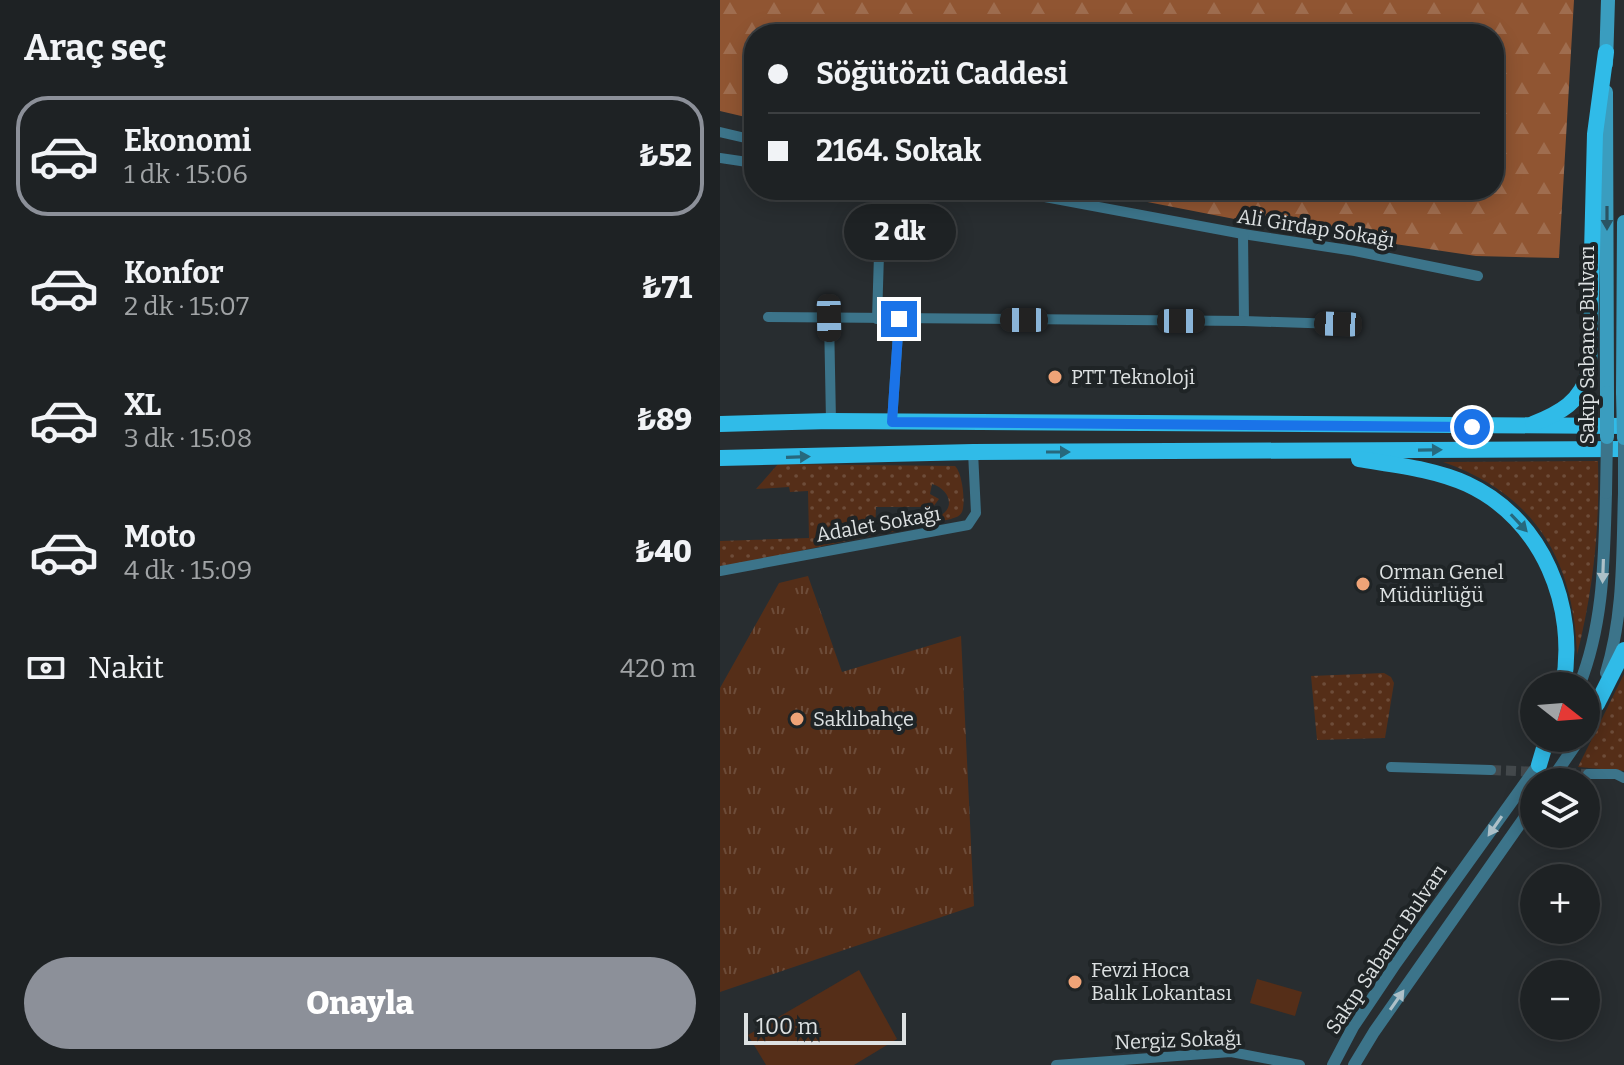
<!DOCTYPE html>
<html lang="tr">
<meta charset="utf-8">
<style>
:root{--surface:#1e2224;--page:#262a2c;--text:#f1f3f6;--muted:#a1a4a6;--line:#3c3f41;--accent:#8c9099}
body{margin:0;font-family:Bitter,serif;background:var(--page);color:var(--text);height:100vh;display:flex;flex-direction:column;font-size:30px;white-space:nowrap}
*{box-sizing:border-box;margin:0}
p{font-size:26px;color:var(--muted)}
.icon{flex:none;width:44px;height:44px;fill:none;stroke:currentColor;stroke-width:2;stroke-linecap:round;stroke-linejoin:round}
.map{position:relative;flex:1;overflow:hidden}
.panel{display:flex;flex-direction:column;background:var(--surface);width:720px}
.panel>*{flex:none}
.banner{position:absolute;left:24px;top:24px;width:760px;height:176px;border-radius:32px;box-shadow:0 4px 20px #0003,0 0 0 2px var(--line);display:grid;align-content:center;height:176px;padding:0 24px;background:var(--surface)}
.needle{width:52px;rotate:107deg}
.fabs{position:absolute;left:800px;top:672px;display:grid;gap:16px}
.fabs a{display:grid;place-items:center;width:80px;height:80px;border-radius:50%;background:var(--surface);box-shadow:0 4px 20px #0003,0 0 0 2px var(--line);font-size:40px}
.scale{position:absolute;left:24px;bottom:20px;width:162px;box-sizing:border-box;padding-left:8px;border:4px solid #dde1e2;border-top:0;font-size:22px;line-height:28px;white-space:nowrap;color:#dde1e2;-webkit-text-stroke:6px #1f2426;paint-order:stroke}
.end{position:absolute;width:36px;height:36px;margin:-18px;border:10px solid #1a73e8;background:#fff;box-shadow:0 0 0 4px #fff}
.from{border-radius:50%}
.bubble{position:absolute;height:56px;border-radius:28px;background:var(--surface);box-shadow:0 4px 20px #0003,0 0 0 2px var(--line);font-size:26px;font-weight:800;line-height:56px;text-align:center}
.car{position:absolute;width:24px;height:48px;margin:-24px -12px;border-radius:10px;box-shadow:0 0 6px 2px #0007;background:linear-gradient(#222 24%,#8ab4d8 0 40%,#222 0 76%,#8ab4d8 0 86%,#222 0)}
.banner b{display:flex;align-items:center;gap:28px;height:76px;font-size:30px}
.banner b+b{border-top:2px solid var(--line)}
.banner i{width:20px;height:20px;background:var(--text)}
ul{padding:0;list-style:none}
li{display:flex;align-items:center;gap:24px;height:120px;margin:0 16px 12px;padding:0 8px;border:4px solid transparent;border-radius:32px}
li div{flex:1}
li b{display:block;font-size:30px}
li em{font-style:normal;font-weight:800}
li.current{border-color:var(--accent)}
li>.icon{width:72px;height:72px;stroke-width:1.5}
h2{padding:0 24px;font-size:36px;line-height:96px}
.pay{display:flex;align-items:center;gap:20px;height:88px;padding:0 24px;font-size:30px}
.pay p{margin-inline-start:auto}
.primary-button{display:flex;gap:16px;margin-top:auto;padding:16px 24px}
.primary-button a{flex:1;height:92px;border-radius:48px;background:var(--accent);color:#fff;font-size:32px;font-weight:800;line-height:92px;text-align:center}
main{display:flex;flex:1;min-height:0}
.map>svg:first-child{display:block}
.grass{fill:url(#grass-dots)}
.forest{fill:url(#forest-firs)}
.park{fill:url(#park-tufts)}
.pitch{fill:#552e18}
.lines{fill:none;stroke-linecap:round;stroke-linejoin:round}
.minor-tunnel{stroke:#43484b;stroke-width:10;stroke-dasharray:10 5;stroke-linecap:butt}
.minor{stroke:#3c748a;stroke-width:10}
.tertiary{stroke:#3c748a;stroke-width:12}
.secondary{stroke:#3a9dbf;stroke-width:14}
.primary{stroke:#30bbe8;stroke-width:16}
.tertiary-bridge{stroke:#3c748a;stroke-width:12}
.secondary-bridge{stroke:#3a9dbf;stroke-width:14}
.oneway{fill:#2a5463}
.oneway2{fill:#27687d}
.oneway3{fill:#adc0c8}
.route{stroke:#1a73e8;stroke-width:10}
.poi-dot{fill:#efa377;stroke:#1f2426;stroke-width:3}
.labels{text-anchor:middle;stroke-width:8;stroke-linejoin:round;paint-order:stroke}
.street-label{font-size:20px;fill:#dde1e2;stroke:#1f2426}
.poi-label{font-size:20px;fill:#dde1e2;stroke:#1f2426;text-anchor:start}
</style>
<main>
<section class="panel">
<h2>Araç seç</h2>
<ul>
<li class="current"><svg class="icon" aria-label="car" viewBox="0 0 24 24"><path d="M5 17H2v-5l4-1 3-4h7l3 4 3 1v5h-3M9 17h6M6 11h13"/><circle cx="7" cy="17" r="2"/><circle cx="17" cy="17" r="2"/></svg><div><b>Ekonomi</b><p>1 dk · 15:06</p></div><em>₺52</em></li>
<li><svg class="icon" aria-label="car" viewBox="0 0 24 24"><path d="M5 17H2v-5l4-1 3-4h7l3 4 3 1v5h-3M9 17h6M6 11h13"/><circle cx="7" cy="17" r="2"/><circle cx="17" cy="17" r="2"/></svg><div><b>Konfor</b><p>2 dk · 15:07</p></div><em>₺71</em></li>
<li><svg class="icon" aria-label="car" viewBox="0 0 24 24"><path d="M5 17H2v-5l4-1 3-4h7l3 4 3 1v5h-3M9 17h6M6 11h13"/><circle cx="7" cy="17" r="2"/><circle cx="17" cy="17" r="2"/></svg><div><b>XL</b><p>3 dk · 15:08</p></div><em>₺89</em></li>
<li><svg class="icon" aria-label="car" viewBox="0 0 24 24"><path d="M5 17H2v-5l4-1 3-4h7l3 4 3 1v5h-3M9 17h6M6 11h13"/><circle cx="7" cy="17" r="2"/><circle cx="17" cy="17" r="2"/></svg><div><b>Moto</b><p>4 dk · 15:09</p></div><em>₺40</em></li>
</ul>
<div class="pay"><svg class="icon" aria-label="cash" viewBox="0 0 24 24"><path d="M3 7h18v10H3z"/><circle cx="12" cy="12" r="2"/></svg>Nakit<p>420 m</p></div>
<div class="primary-button"><a>Onayla</a></div>
</section>
<div class="map">
<svg width="904" height="1065" viewBox="0 0 904 1065">
<defs>
<pattern id="grass-dots" width="8" height="8" patternUnits="userSpaceOnUse" patternTransform="scale(2)"><rect width="8" height="8" fill="#552e18"/><path d="M2 2h.1M6 6h.1" fill="none" stroke="#6d4c39" stroke-width="1.8" stroke-linecap="round"/></pattern>
<pattern id="forest-firs" width="22" height="20" patternUnits="userSpaceOnUse" patternTransform="scale(2)"><rect width="22" height="20" fill="#905532"/><path d="M5 1l3.5 6h-7zM16 11l3.5 6h-7z" fill="#9f6d4f"/></pattern>
<pattern id="park-tufts" width="24" height="20" patternUnits="userSpaceOnUse" patternTransform="scale(2)"><rect width="24" height="20" fill="#552e18"/><path d="M3 7l-1-3M5 7V3M7 7l1-3M15 17l-1-3M17 17v-4M19 17l1-3" fill="none" stroke="#6d4c39"/></pattern>
</defs>
<rect width="100%" height="100%" fill="#282d30"/>
<g class="grass">
<path d="M878 461C880 528 873 591 857 655 854 560 815 494 723 462Z"/>
<path d="M58 464 235 466C242 472 246 502 242 512 239 517 236 517 231 519L167 533V522L171 519C185 519 205 523 218 517 237 508 229 489 212 484L210 494 219 499 213 507H156L155 535 0 568V541L89 538 88 491 70 492 69 487 36 489Z"/>
<polygon points="664,673 671,677 674,683 665,738 597,740 591,676"/>
<polygon points="904,674 904,771 858,767"/>
</g>
<polygon class="forest" points="0,0 854,0 839,258 756,256 540,224 366,190 774,190 774,34 34,34 34,119 0,111"/>
<polygon class="park" points="88,576 122,672 241,636 254,906 0,992 0,688 59,583"/>
<g class="pitch">
<polygon points="139,970 177,1039 134,1065 46,1065 28,1035"/>
<polygon points="537,979 582,992 575,1016 530,1003"/>
</g>
<g class="lines">
<polyline class="minor-tunnel" points="771,770 868,774"/>
<g class="minor">
<polyline points="0,132 34,140"/>
<polyline points="0,158 34,163"/>
<polyline points="287,190 523,234 635,251 758,276"/>
<polyline points="523,234 524,321"/>
<polyline points="48,317 524,321 618,324"/>
<polyline points="109,318 111,421"/>
<polyline points="157,319 161,190"/>
<polyline points="172,422 179,319"/>
<polyline points="0,571 248,525 256,513 253,452"/>
<polyline points="671,767 771,770"/>
<polyline points="868,774 896,774 904,778"/>
<polyline points="336,1065 511,1052 580,1065"/>
</g>
<g class="tertiary">
<path d="M886 673C904 614 902 555 904 493"/>
<path d="M859 686C884 624 884 559 886 493"/>
<polyline points="866,728 879,698"/>
<polyline points="830,782 860,738"/>
<polyline points="613,1065 633,1027 676,963 823,758"/>
<polyline points="634,1065 654,1032 814,804"/>
</g>
<g class="secondary">
<polyline points="886,64 888,0"/>
<polyline points="886,92 887,393"/>
<polyline points="903,392 904,222"/>
</g>
<g class="primary">
<polyline points="0,424 111,421 904,426"/>
<path d="M813 424C840 413 861 402 869 372L875 134 886 52"/>
<polyline points="0,458 253,452 904,449"/>
<path d="M639 459C675 465 714 469 747 484 823 519 858 607 843 686"/>
<polyline points="877,704 904,650"/>
<polyline points="819,765 827,738"/>
</g>
<g class="tertiary-bridge">
<polyline points="904,438 904,493"/>
<polyline points="886,493 887,437"/>
</g>
<g class="secondary-bridge">
<polyline points="903,392 904,438"/>
<polyline points="887,437 887,393"/>
</g>
</g>
<defs><path id="oneway-solid" d="M-6-.8H1V-3.2L6.5 0L1 3.2V.8H-6Z" transform="scale(2)"/></defs>
<use class="oneway" href="#oneway-solid" transform="translate(887 218) rotate(90)"/>
<g class="oneway2">
<use href="#oneway-solid" transform="translate(710 450) rotate(-1)"/>
<use href="#oneway-solid" transform="translate(338 452)"/>
<use href="#oneway-solid" transform="translate(78 457) rotate(-2)"/>
<use href="#oneway-solid" transform="translate(799 523) rotate(47)"/>
</g>
<g class="oneway3">
<use href="#oneway-solid" transform="translate(883 571) rotate(92)"/>
<use href="#oneway-solid" transform="translate(775 826) rotate(125)"/>
<use href="#oneway-solid" transform="translate(677 1000) rotate(-55)"/>
</g>
<g class="lines">
<polyline class="route" points="179,319 172,422 752,427"/>
</g>
<g class="poi-dot">
<circle cx="335" cy="377" r="8"/>
<circle cx="643" cy="584" r="8"/>
<circle cx="77" cy="719" r="8"/>
<circle cx="355" cy="982" r="8"/>
</g>
<g class="labels">
<g class="street-label">
<text transform="translate(596 228) rotate(9)" y="7">Ali Girdap Sokağı</text>
<text transform="translate(867 345) rotate(-90)" y="7">Sakıp Sabancı Bulvarı</text>
<text transform="translate(158 524) rotate(-10)" y="7">Adalet Sokağı</text>
<text transform="translate(666 949) rotate(-56)" y="7">Sakıp Sabancı Bulvarı</text>
<text transform="translate(458 1040) rotate(-2)" y="7">Nergiz Sokağı</text>
</g>
<g class="poi-label">
<text x="351" y="384">PTT Teknoloji</text>
<text x="659" y="579">Orman Genel<tspan x="659" dy="23">Müdürlüğü</tspan></text>
<text x="93" y="726">Saklıbahçe</text>
<text x="371" y="977">Fevzi Hoca<tspan x="371" dy="23">Balık Lokantası</tspan></text>
</g>
</g>
</svg>
<div class="fabs">
<a><svg class="needle" viewBox="-14 -14 28 28"><path d="M0-13l5 13h-10z" fill="#e53935"/><path d="M0 13l5-13h-10z" fill="#a1a4a6"/></svg></a>
<a><svg class="icon" aria-label="layers" viewBox="0 0 24 24"><path d="M12 4l9 5-9 5-9-5zM3 14l9 5 9-5"/></svg></a>
<a>+</a>
<a>−</a>
</div>
<div class="scale">100 m</div>
<i class="end from" style="left:752px;top:427px"></i>
<i class="end" style="left:179px;top:319px"></i>
<div class="bubble" style="left:124px;top:204px;width:112px">2 dk</div>
<i class="car" style="left:109px;top:318px;rotate:179deg"></i>
<i class="car" style="left:304px;top:320px;rotate:270deg"></i>
<i class="car" style="left:461px;top:321px;rotate:90deg"></i>
<i class="car" style="left:618px;top:324px;rotate:272deg"></i>
<div class="banner">
<b><i class="from"></i>Söğütözü Caddesi</b>
<b><i></i>2164. Sokak</b>
</div>
</div>
</main>
